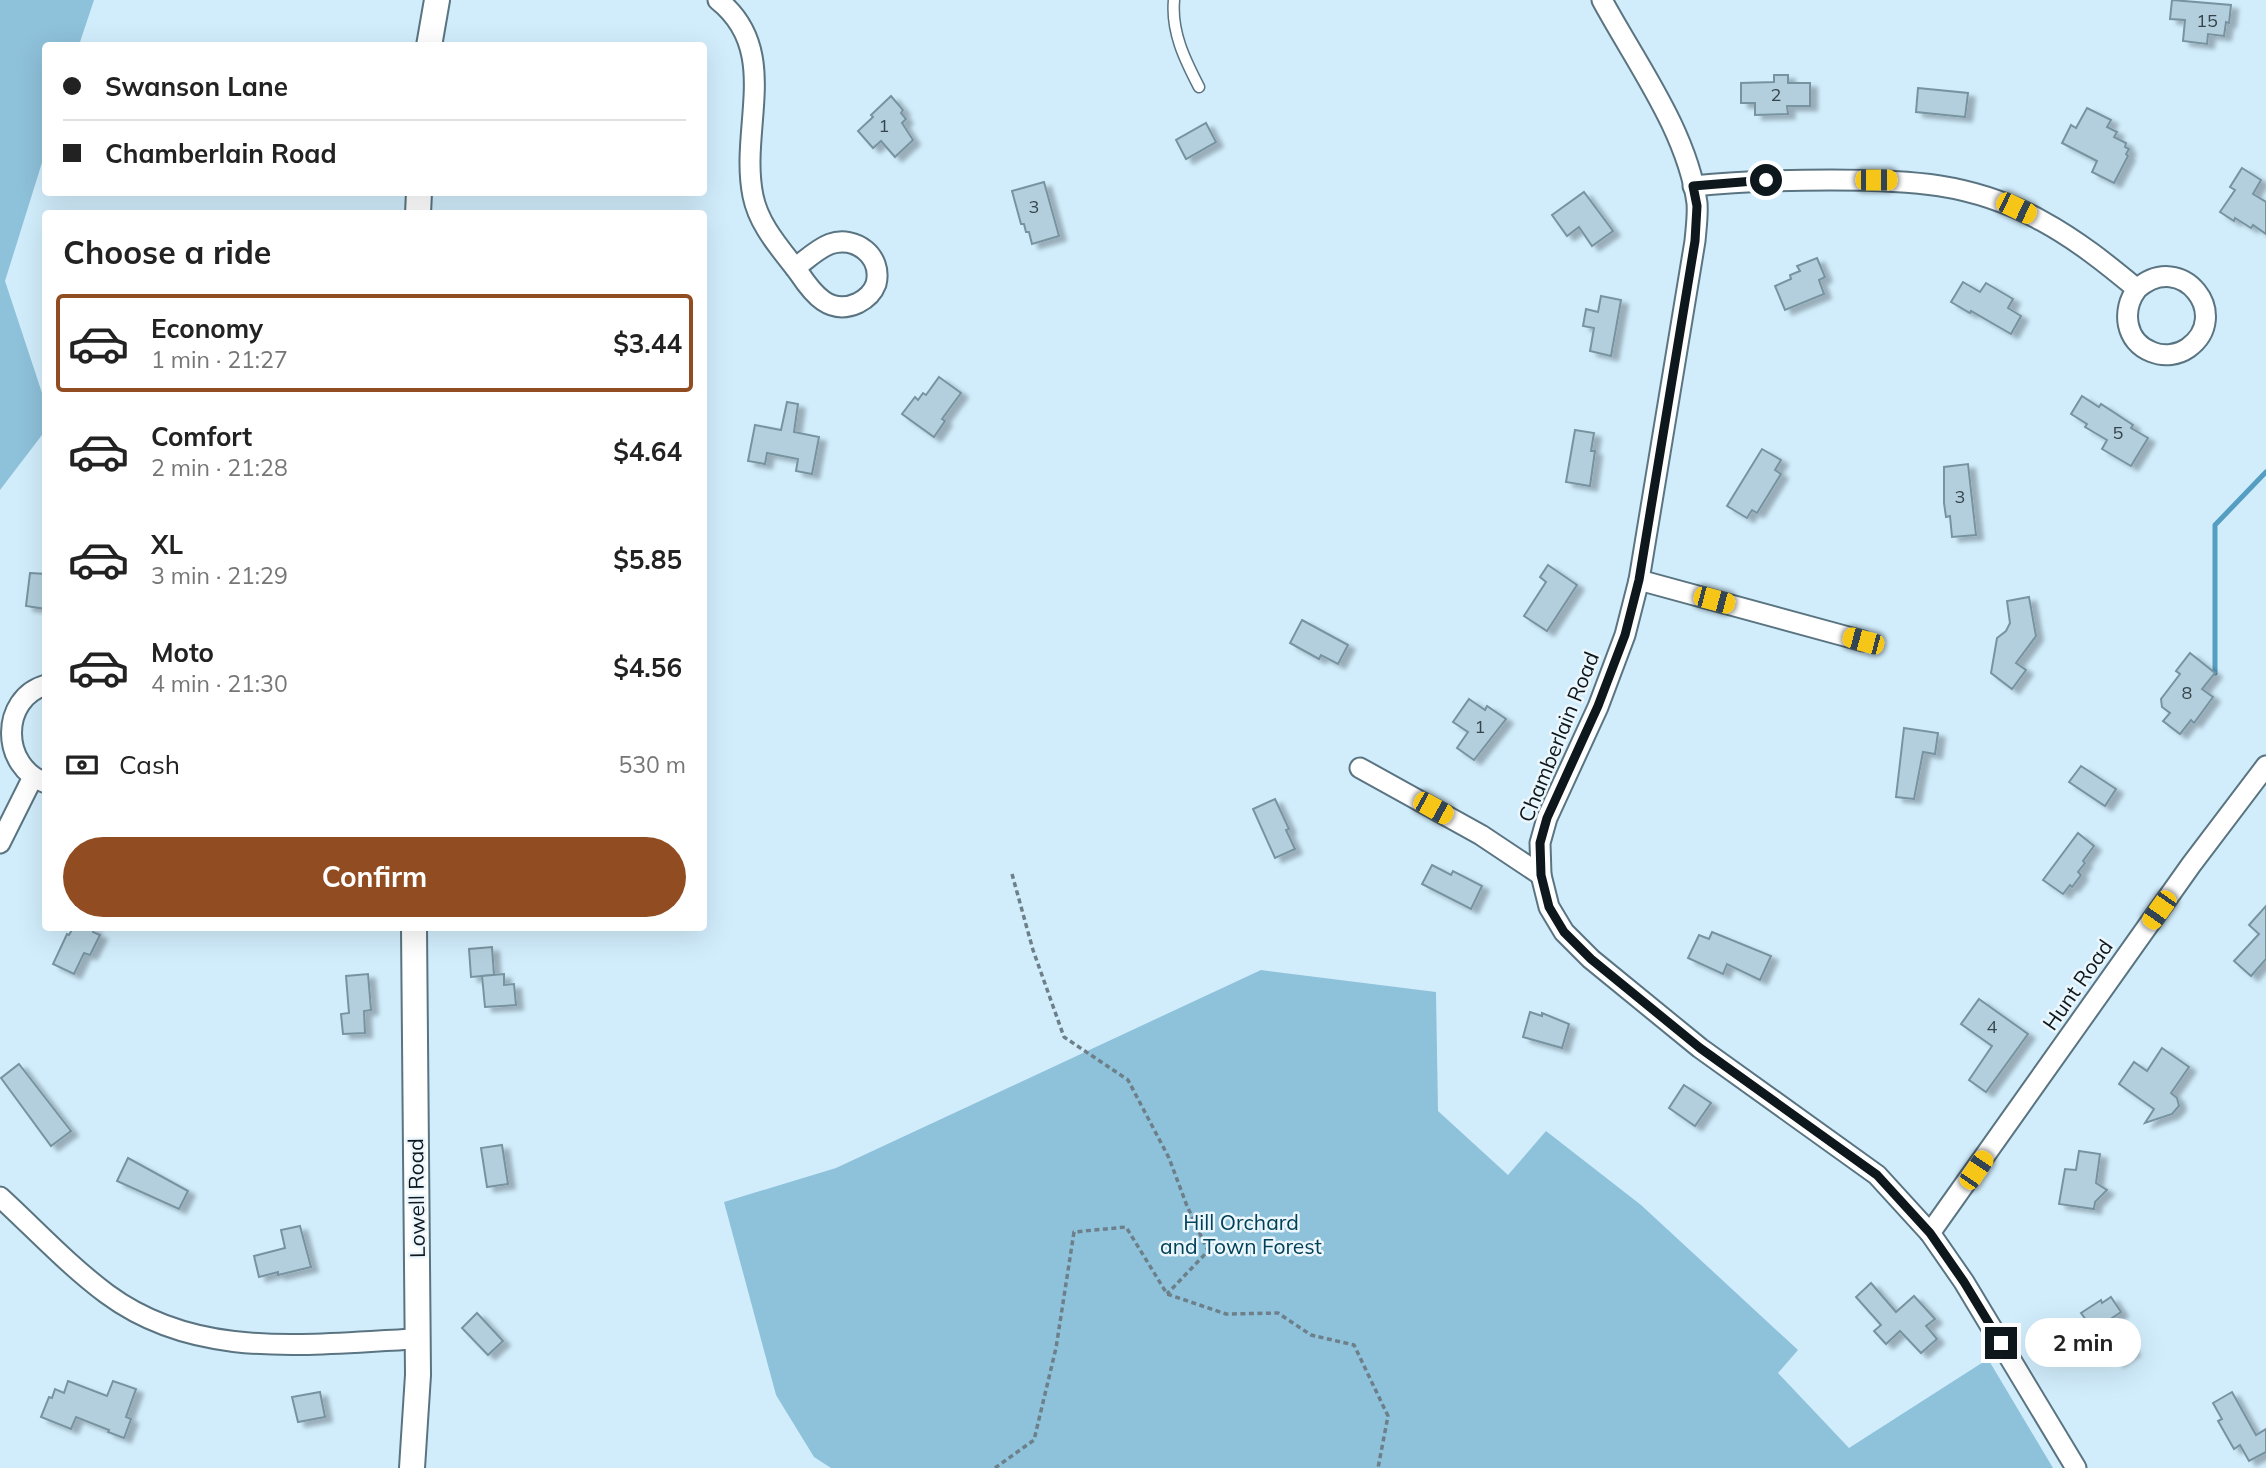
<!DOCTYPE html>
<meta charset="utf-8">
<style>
:root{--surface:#fff;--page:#f2f2f2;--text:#222;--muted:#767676;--line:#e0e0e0;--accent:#914d21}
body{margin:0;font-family:Mulish,sans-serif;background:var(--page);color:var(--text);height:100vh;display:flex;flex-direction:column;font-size:26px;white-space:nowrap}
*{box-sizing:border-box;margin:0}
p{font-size:23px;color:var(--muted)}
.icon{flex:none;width:38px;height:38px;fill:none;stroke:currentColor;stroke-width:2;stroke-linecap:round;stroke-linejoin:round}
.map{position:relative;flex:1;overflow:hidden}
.panel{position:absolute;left:42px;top:210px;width:665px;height:721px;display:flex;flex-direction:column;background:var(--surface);border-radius:7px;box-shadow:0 7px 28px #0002}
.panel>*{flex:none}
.hud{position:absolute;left:42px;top:42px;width:665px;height:154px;border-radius:7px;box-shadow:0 7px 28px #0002;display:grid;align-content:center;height:154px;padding:0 21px;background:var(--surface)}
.end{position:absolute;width:32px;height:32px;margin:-16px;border:9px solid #0d171c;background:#fff;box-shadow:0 0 0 4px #fff}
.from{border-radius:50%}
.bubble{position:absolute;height:49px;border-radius:24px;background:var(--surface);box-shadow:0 7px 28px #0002;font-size:23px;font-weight:700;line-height:49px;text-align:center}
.car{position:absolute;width:21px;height:42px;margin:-21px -10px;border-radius:9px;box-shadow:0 0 5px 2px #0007;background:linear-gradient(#f5c518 24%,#345 0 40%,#f5c518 0 76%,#345 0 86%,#f5c518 0)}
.hud b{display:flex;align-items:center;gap:24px;height:66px;font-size:26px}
.hud b+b{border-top:2px solid var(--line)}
.hud i{width:18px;height:18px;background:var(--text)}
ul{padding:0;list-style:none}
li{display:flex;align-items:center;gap:21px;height:98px;margin:0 14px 10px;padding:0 7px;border:4px solid transparent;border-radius:7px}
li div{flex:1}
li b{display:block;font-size:26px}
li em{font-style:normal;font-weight:700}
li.current{border-color:var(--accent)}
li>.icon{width:63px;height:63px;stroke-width:1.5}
h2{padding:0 21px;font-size:32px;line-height:84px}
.pay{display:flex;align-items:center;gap:18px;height:77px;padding:0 21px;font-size:26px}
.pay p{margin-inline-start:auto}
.cta{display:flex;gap:14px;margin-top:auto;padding:14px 21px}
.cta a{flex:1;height:80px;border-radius:42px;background:var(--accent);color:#fff;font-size:28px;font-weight:700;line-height:80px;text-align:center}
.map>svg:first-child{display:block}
.green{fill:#8ec1da}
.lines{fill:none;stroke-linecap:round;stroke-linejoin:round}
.stream{stroke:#559ec1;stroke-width:5}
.building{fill:#b3cfdd;stroke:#7893a0;stroke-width:2;filter:url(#shadow)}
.service-casing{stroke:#5a7481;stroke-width:13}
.minor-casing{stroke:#5a7481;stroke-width:23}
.tertiary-casing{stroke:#5a7481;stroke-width:28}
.path{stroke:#6d808a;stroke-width:3.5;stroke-dasharray:5 3.5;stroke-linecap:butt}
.service{stroke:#fff;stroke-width:10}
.minor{stroke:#fff;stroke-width:19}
.tertiary{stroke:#fff;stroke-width:24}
.route{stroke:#0d171c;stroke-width:9}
.labels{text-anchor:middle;stroke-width:5;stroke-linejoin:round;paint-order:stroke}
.number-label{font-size:18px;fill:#36454c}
.street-label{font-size:21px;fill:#0d171c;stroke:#ecf7fd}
.park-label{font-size:21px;fill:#004058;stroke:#ecf7fd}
</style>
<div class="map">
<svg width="2266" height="1468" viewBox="0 0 2266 1468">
<defs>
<filter id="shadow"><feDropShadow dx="7" dy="4.5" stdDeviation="2" flood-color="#0004"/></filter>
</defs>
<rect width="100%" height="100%" fill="#d1edfc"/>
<g class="green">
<polygon points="0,0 94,0 79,45 46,46 45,153 5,281 45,402 45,431 0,490"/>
<polygon points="1261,970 1436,992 1438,1111 1508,1175 1546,1131 1641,1205 1798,1350 1778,1373 1849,1448 1988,1359 2053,1468 831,1468 814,1457 776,1395 724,1202 836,1168"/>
</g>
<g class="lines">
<polyline class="stream" points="2215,673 2215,525 2266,472"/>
</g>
<g class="building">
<polygon points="2172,0 2231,5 2229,23 2226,22 2224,36 2208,34 2207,44 2183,41 2185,20 2170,19"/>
<polygon points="1774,75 1788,75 1788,83 1810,83 1810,106 1787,106 1788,114 1755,115 1755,103 1741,103 1741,83 1774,82"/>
<polygon points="1918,88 1968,93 1965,117 1916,112"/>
<polygon points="891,96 903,110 901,113 906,119 902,123 913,140 895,157 881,141 873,148 858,131 873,117 871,115"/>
<polygon points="2087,108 2111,120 2107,127 2117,132 2114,137 2126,143 2125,147 2129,149 2126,154 2128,156 2114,183 2092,172 2097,161 2062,143 2071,125 2076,128"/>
<polygon points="1206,123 1216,142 1186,159 1176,140"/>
<polygon points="2242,168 2261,180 2253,194 2266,202 2266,234 2253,225 2251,228 2235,218 2234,221 2220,212 2235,190 2230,187"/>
<polygon points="1044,182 1059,236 1032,244 1029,232 1026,232 1024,224 1021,224 1012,191"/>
<polygon points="1584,192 1613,231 1592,246 1579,227 1567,236 1552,215"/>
<polygon points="1817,258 1825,277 1819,280 1824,294 1785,310 1775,286 1791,279 1790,275 1800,271 1797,266"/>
<polygon points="1963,282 1980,292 1986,283 2013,299 2008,308 2021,316 2011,334 1971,311 1970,313 1951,302"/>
<polygon points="1601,296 1621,300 1611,356 1590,351 1594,328 1583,326 1586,309 1598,312"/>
<polygon points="939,377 961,393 942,419 945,421 934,437 902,414 915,397 918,400 923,393 926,395"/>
<polygon points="2082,396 2099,407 2101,404 2133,425 2131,428 2148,438 2131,466 2102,449 2107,440 2085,427 2087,424 2071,414"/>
<polygon points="787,402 798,404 794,432 819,437 812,474 796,471 798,459 767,453 765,464 748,461 755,425 781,430"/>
<polygon points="1575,430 1594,433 1591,451 1595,451 1590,486 1566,482"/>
<polygon points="1762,449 1781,460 1775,470 1781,474 1757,513 1752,510 1747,518 1727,506"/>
<polygon points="1968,464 1976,535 1952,537 1950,516 1946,517 1944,503 1944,467"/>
<polygon points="1548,565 1577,585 1547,631 1524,616 1546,582 1540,577"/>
<polygon points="30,573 46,574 46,609 26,606"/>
<polygon points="2029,597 2036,636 2016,663 2026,670 2012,689 1991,673 1997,638 2006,631 2010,623 2007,601"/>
<polygon points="1302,620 1348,645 1338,664 1321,655 1319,659 1290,643"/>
<polygon points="2190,653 2215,673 2202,689 2213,697 2194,723 2191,720 2180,734 2163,721 2170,713 2162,707 2161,699 2180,674 2176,671"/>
<polygon points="1469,699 1485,710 1487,706 1506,719 1474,760 1457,748 1468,732 1453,722"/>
<polygon points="1904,728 1938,733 1935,754 1923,752 1914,799 1896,797"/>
<polygon points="2081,766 2116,789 2105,806 2069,782"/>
<polygon points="1275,799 1289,829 1286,830 1295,849 1275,858 1253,809"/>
<polygon points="2078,833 2094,846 2083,861 2085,863 2078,872 2081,875 2072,887 2070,885 2063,894 2043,880"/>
<polygon points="1432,865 1451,875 1453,871 1482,886 1471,909 1422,884"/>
<polygon points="2266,906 2266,959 2251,976 2234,961 2259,934 2249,925"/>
<polygon points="73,928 94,928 93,932 100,935 90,955 84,953 74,974 53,964 67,934 69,935"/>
<polygon points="1712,932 1771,956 1760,980 1727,964 1723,974 1688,958 1699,935 1709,939"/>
<polygon points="492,947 494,975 471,977 469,949"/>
<polygon points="368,974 371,1010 364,1011 365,1033 343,1034 341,1014 349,1013 346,976"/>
<polygon points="504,974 504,985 514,984 516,1005 485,1007 482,976"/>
<polygon points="1979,999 2028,1034 1986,1092 1969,1080 1992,1046 1961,1024"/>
<polygon points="1530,1012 1542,1016 1542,1013 1569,1024 1562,1048 1523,1037"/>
<polygon points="2162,1048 2189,1067 2171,1093 2177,1098 2179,1106 2172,1114 2145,1123 2154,1109 2119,1084 2134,1062 2147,1071"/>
<polygon points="19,1064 71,1131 51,1146 1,1078"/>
<polygon points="1684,1085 1711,1103 1695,1126 1669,1108"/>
<polygon points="502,1145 508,1184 487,1187 481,1148"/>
<polygon points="2079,1151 2100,1154 2096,1183 2107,1190 2095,1202 2094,1209 2059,1204 2065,1169 2076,1170"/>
<polygon points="128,1158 188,1191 179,1209 117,1181"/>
<polygon points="300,1226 311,1267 278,1275 278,1272 259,1277 254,1256 285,1248 281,1230"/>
<polygon points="1871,1283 1896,1312 1914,1296 1935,1319 1926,1326 1937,1339 1921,1353 1900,1331 1886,1344 1874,1331 1881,1325 1856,1297"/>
<polygon points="2111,1297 2121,1312 2112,1318 2133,1351 2117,1362 2081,1313 2101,1300 2102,1303"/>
<polygon points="477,1313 503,1341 488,1355 462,1328"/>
<polygon points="68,1381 107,1396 113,1381 136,1389 126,1417 131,1419 124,1438 108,1432 109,1430 76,1417 71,1429 41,1417 49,1397 52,1398 55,1389 64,1393"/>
<polygon points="320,1392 325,1417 298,1422 292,1397"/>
<polygon points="2232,1392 2256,1435 2266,1429 2266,1452 2249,1461 2240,1445 2234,1449 2218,1421 2222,1419 2213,1403"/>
</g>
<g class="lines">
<defs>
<path id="service" d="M1174 0C1171 32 1185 60 1199 87"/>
<g id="minor">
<path d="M718 0C782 51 739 128 753 196 759 226 781 249 799 273 813 294 830 316 858 303 866 299 873 292 876 284 883 256 855 235 830 244 817 249 806 260 795 268"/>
<path d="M1602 0C1636 63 1687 131 1697 203 1698 215 1696 229 1695 241L1639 580 1625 635 1598 707 1547 818 1540 843 1541 875 1549 907 1564 932 1591 959 1700 1048 1877 1175 1930 1233 1964 1282 2076 1468"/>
<path d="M1693 186C1740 181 1785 180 1831 180 1909 180 1972 182 2042 221 2077 240 2107 264 2137 289 2121 310 2125 342 2152 352 2164 357 2178 355 2188 348 2233 316 2182 249 2137 289"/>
<polyline points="1639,580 1863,641"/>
<path d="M46 685C0 698 0 767 46 783"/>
<polyline points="1360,768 1481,835 1541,875"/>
<polyline points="0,843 32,779"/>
<path d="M0 1197C35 1229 68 1265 107 1294 199 1362 311 1343 418 1339"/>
<polyline points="1930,1233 2191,865 2266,766"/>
</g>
<g id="tertiary">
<polyline points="429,46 437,0"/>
<polyline points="418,214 419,192"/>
<polyline points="412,1468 418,1375 414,928"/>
</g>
</defs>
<use href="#service" class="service-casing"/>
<use href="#minor" class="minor-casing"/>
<use href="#tertiary" class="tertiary-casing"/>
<g class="path">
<polyline points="1012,874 1033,950 1064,1037 1128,1080 1169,1158 1187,1206 1208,1251 1167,1294"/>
<polyline points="995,1468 1034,1440 1056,1348 1074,1232 1126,1227 1167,1294 1226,1314 1278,1313 1311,1335 1354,1345 1388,1416 1378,1468"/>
</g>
<use href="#service" class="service"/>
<use href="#minor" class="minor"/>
<use href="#tertiary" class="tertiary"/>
</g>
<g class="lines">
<polyline class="route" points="1766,180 1693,186 1697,206 1695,241 1639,580 1625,635 1598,706 1547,818 1540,843 1541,875 1549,907 1564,932 1591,959 1700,1048 1877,1175 1930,1233 1964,1282 2001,1343"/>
</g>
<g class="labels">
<g class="number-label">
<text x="2207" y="27">15</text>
<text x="1776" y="101">2</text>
<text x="884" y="132">1</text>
<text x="1034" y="213">3</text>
<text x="2118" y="439">5</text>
<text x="1960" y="503">3</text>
<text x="2187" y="699">8</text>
<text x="1480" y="733">1</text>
<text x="1992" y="1033">4</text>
</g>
<g class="street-label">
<text transform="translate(1559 737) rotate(-68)" y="7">Chamberlain Road</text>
<text transform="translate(2078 985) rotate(-55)" y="7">Hunt Road</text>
<text transform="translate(417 1198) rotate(-91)" y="7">Lowell Road</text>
</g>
<g class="park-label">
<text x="1241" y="1230">Hill Orchard<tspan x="1241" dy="24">and Town Forest</tspan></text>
</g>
</g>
</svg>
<i class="end from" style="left:1766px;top:180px"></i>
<i class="end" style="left:2001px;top:1343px"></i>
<div class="bubble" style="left:2025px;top:1318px;width:116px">2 min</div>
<i class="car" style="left:1876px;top:180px;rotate:90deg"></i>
<i class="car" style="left:2016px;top:208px;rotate:116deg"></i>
<i class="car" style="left:1714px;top:600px;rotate:105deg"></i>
<i class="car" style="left:1863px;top:641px;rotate:285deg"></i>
<i class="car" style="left:1433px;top:808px;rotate:119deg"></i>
<i class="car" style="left:2159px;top:910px;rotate:215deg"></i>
<i class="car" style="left:1976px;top:1170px;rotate:34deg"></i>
<div class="hud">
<b><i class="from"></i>Swanson Lane</b>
<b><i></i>Chamberlain Road</b>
</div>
<section class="panel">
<h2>Choose a ride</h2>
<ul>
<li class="current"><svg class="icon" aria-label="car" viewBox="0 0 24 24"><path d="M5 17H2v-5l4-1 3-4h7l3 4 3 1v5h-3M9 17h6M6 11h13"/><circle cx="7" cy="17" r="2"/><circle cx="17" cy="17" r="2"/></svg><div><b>Economy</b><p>1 min · 21:27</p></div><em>$3.44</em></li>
<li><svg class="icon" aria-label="car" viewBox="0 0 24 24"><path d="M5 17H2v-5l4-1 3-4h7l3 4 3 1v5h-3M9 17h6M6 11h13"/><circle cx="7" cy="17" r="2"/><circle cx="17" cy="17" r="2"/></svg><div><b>Comfort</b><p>2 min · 21:28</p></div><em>$4.64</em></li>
<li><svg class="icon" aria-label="car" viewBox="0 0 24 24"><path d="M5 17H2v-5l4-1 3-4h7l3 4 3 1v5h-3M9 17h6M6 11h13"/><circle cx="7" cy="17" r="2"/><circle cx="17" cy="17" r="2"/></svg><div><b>XL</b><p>3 min · 21:29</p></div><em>$5.85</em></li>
<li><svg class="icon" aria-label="car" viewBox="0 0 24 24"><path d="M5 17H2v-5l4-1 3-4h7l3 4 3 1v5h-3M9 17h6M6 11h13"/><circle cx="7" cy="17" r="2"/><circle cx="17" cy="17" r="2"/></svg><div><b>Moto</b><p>4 min · 21:30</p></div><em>$4.56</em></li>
</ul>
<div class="pay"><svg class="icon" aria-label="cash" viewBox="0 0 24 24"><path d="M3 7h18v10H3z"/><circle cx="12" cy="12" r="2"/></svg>Cash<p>530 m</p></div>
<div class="cta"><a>Confirm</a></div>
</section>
</div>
